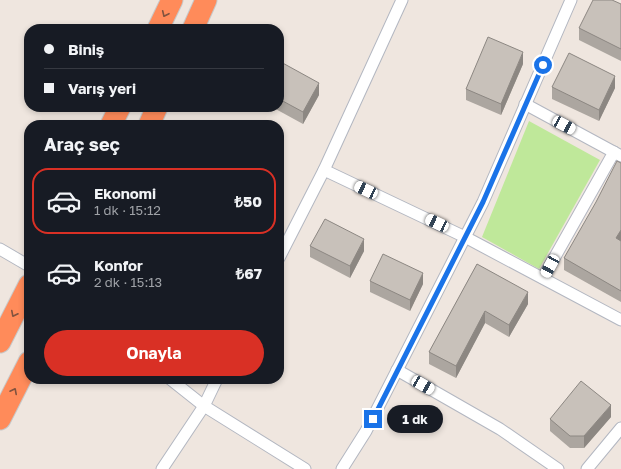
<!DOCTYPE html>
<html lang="tr">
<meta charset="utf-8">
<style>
:root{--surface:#171b24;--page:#20242c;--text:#f1f3f6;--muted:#9ea1a6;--line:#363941;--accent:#d93025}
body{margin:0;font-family:"Golos Text",sans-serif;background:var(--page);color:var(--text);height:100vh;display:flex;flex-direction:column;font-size:15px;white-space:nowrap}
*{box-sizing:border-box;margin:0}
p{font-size:13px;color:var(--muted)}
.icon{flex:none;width:22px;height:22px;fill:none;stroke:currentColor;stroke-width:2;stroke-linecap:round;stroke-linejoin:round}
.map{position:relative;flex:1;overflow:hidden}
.side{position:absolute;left:24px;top:120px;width:260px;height:264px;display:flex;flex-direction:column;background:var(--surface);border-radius:16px;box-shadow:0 2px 6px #0003}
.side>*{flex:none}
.banner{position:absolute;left:24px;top:24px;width:260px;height:88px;border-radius:16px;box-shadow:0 2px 6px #0003;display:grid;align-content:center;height:88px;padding:0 20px;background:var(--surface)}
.end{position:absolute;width:18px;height:18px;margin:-9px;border:5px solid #1a73e8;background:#fff;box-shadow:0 0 0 2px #fff}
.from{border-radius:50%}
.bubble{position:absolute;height:28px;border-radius:14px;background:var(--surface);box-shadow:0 2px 6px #0003;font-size:13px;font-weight:700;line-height:28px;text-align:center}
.car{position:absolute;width:12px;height:24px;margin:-12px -6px;border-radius:5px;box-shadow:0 0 3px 1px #0007;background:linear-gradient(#fff 24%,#345 0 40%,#fff 0 76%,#345 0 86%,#fff 0)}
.banner b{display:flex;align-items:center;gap:14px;height:38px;font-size:15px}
.banner b+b{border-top:1px solid var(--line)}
.banner i{width:10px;height:10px;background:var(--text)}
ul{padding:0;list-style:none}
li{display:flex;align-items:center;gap:12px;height:66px;margin:0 8px 6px;padding:0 12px;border:2px solid transparent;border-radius:16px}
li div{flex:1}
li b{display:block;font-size:15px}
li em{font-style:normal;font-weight:700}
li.on{border-color:var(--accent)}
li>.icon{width:36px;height:36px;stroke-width:1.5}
h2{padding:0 20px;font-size:18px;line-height:48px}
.action{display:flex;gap:8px;margin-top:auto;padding:8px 20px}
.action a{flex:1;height:46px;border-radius:24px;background:var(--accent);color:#fff;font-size:16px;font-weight:700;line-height:46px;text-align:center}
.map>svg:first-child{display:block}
.green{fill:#bfe89a}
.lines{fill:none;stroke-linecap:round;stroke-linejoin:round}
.street-casing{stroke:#b3b7c1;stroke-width:13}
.highway-casing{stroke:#c8c8c8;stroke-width:23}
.street{stroke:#fff;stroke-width:11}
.highway{stroke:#ff8b5a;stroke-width:21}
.wall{fill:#aca6a0}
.shaded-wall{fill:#8c8782}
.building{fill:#c8c1ba;stroke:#8c8782}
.oneway{stroke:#81533f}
.route{stroke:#1a73e8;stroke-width:5}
</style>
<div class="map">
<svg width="621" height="469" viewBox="0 0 621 469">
<rect width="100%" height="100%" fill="#efe6df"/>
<polygon class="green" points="529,121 600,160 539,269 482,237"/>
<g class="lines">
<defs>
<g id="street">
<polyline points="525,104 621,156"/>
<polyline points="324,170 465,237 621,320"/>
<polyline points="0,249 29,266"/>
<polyline points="279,258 324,170 402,0"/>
<polyline points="543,278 614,152"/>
<polyline points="397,370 500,429 558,469"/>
<polyline points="170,379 204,406 305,469"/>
<polyline points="162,469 204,406 217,379"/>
<polyline points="342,469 366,431 483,202 571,0"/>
<polyline points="587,469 621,428"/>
</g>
<g id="highway">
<polyline points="158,29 172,0"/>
<polyline points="193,29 206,0"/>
<polyline points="111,125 120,107"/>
<polyline points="149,125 157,107"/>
<polyline points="0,342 29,285"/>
<polyline points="0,419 29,362"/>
</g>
</defs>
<use href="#street" class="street-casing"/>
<use href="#highway" class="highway-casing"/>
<use href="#street" class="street"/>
<use href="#highway" class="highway"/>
</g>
<g class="wall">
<polygon points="621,4 621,61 579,40 579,28"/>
<polygon points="279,61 319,95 303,124 272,107 279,107"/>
<polygon points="523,64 501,115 466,100 466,89"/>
<polygon points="552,87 615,88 599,121 552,99"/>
<polygon points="621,163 621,302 564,270 564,258"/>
<polygon points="310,246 364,251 350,278 310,257"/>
<polygon points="477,264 528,304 509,337 485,323 456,378 429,364 429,352"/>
<polygon points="370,281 423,284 410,311 370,292"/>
<polygon points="611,417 584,448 570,448 550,431 550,419"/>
</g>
<g class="shaded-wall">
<polygon points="523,52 523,64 501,115 501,104"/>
<polygon points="615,76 615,88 599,121 599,110"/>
<polygon points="319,83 319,95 303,124 303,112"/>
<polygon points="621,230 621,242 616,238"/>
<polygon points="364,239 364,251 350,278 350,266"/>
<polygon points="423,273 423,284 410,311 410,300"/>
<polygon points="528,292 528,304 509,337 509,325"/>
<polygon points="485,311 485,323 456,378 456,366"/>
<polygon points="611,405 611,417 584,448 584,436"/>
</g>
<g class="building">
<polygon points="593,0 612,0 621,4 621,49 579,28"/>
<polygon points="488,37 523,52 501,104 466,89"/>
<polygon points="569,53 615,76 599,110 552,87"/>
<polygon points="279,61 319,83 303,112 279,99"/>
<polygon points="617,161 621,163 621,230 616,238 621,241 621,291 564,258 596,202"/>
<polygon points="325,219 364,239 350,266 310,246"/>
<polygon points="383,254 423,273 410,300 370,281"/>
<polygon points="477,264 528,292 509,325 485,311 456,366 429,352"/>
<polygon points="581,381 611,405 584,436 570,436 550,419"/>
</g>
<defs><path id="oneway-chevron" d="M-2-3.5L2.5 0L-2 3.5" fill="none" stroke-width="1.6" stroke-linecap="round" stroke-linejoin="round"/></defs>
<g class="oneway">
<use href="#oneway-chevron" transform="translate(165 14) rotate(115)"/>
<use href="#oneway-chevron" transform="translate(14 314) rotate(117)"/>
<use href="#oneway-chevron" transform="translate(14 391) rotate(-63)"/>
</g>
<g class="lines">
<polyline class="route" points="373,419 483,202 543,65"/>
</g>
</svg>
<i class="end from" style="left:543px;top:65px"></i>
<i class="end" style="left:373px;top:419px"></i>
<div class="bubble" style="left:387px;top:405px;width:56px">1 dk</div>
<i class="car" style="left:564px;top:125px;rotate:118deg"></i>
<i class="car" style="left:366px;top:190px;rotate:295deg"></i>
<i class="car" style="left:437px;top:223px;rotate:295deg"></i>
<i class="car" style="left:550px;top:266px;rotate:209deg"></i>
<i class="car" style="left:423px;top:385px;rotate:120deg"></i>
<div class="banner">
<b><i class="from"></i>Biniş</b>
<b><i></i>Varış yeri</b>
</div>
<section class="side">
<h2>Araç seç</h2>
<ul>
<li class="on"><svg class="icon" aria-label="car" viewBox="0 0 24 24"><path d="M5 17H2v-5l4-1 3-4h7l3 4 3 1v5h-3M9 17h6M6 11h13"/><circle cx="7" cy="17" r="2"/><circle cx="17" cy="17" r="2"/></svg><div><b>Ekonomi</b><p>1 dk · 15:12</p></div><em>₺50</em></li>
<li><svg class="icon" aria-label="car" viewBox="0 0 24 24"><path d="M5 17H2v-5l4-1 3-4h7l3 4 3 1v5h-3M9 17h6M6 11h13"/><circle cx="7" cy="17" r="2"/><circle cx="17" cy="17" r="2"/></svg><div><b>Konfor</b><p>2 dk · 15:13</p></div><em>₺67</em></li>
</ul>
<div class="action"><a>Onayla</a></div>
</section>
</div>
